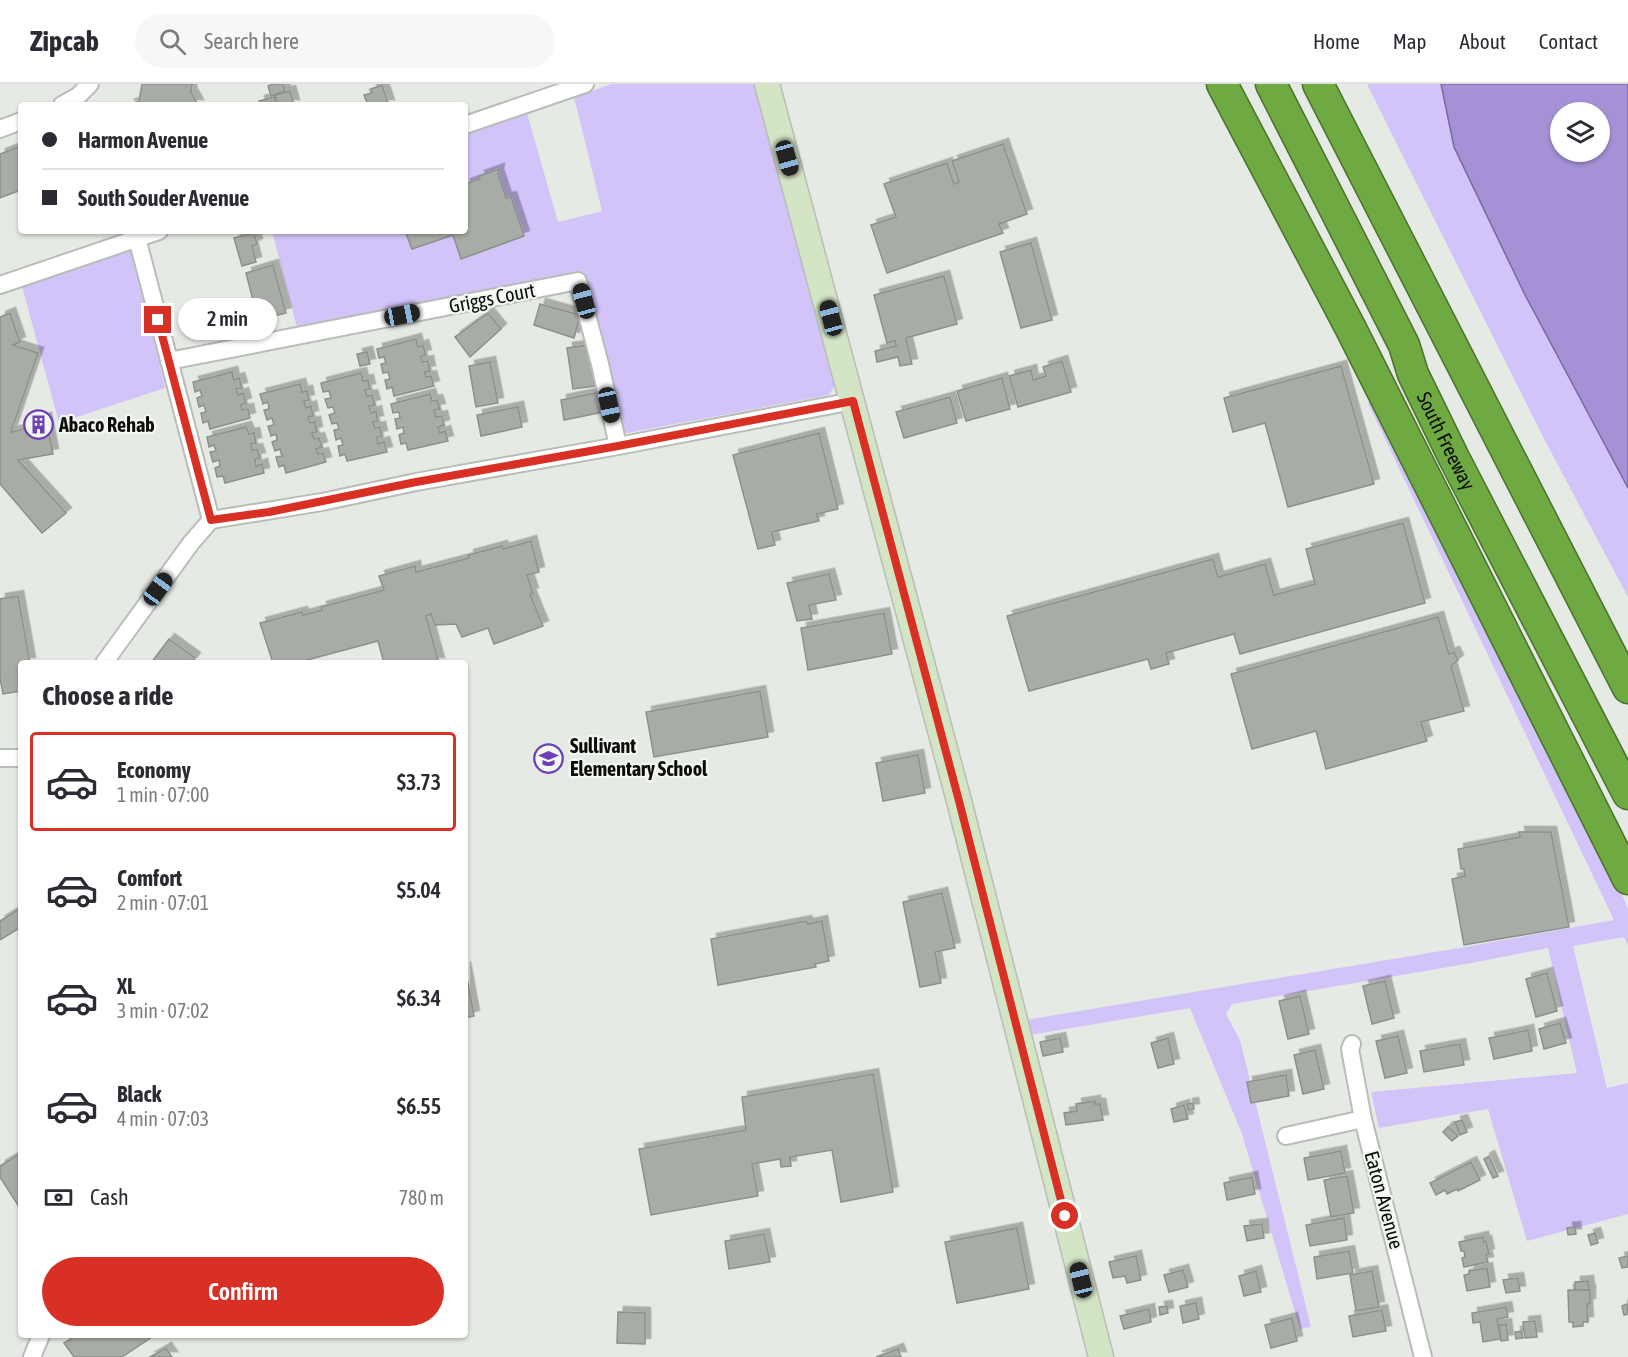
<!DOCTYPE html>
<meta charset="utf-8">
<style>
:root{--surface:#fff;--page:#f7f7f7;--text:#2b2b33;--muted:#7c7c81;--line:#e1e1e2;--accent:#d93025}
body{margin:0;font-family:"Asap Condensed",sans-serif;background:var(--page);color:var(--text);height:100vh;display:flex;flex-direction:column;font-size:22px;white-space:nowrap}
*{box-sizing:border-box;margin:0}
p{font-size:20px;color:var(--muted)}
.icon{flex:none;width:33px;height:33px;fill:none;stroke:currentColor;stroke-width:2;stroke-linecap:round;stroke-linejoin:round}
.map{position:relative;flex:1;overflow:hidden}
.drawer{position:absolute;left:18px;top:576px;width:450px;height:678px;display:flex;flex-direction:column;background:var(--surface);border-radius:6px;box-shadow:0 2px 4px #0004}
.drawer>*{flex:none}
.hud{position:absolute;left:18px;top:18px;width:450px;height:132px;border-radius:6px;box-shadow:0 2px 4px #0004;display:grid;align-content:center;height:132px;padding:0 24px;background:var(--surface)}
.tools{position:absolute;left:1550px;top:18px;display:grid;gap:12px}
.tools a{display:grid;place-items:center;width:60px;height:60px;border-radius:50%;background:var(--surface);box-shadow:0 2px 4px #0004;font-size:30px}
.end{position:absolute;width:27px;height:27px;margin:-14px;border:8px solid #d93025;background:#fff;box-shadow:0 0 0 3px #fff}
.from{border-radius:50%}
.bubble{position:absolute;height:42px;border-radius:21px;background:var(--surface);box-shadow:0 2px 4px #0004;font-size:20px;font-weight:600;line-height:42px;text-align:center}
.car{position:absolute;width:18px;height:36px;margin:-18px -9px;border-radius:8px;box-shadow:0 0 4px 2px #0007;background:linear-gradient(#222 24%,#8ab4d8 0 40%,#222 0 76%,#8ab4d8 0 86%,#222 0)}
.hud b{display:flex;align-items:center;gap:21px;height:57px;font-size:22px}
.hud b+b{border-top:2px solid var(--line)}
.hud i{width:15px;height:15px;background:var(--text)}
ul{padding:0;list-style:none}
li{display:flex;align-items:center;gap:18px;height:99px;margin:0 12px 9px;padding:0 12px;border:3px solid transparent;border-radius:6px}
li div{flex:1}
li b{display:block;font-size:22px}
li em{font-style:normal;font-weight:600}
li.selected{border-color:var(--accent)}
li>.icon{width:54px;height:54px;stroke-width:1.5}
h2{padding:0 24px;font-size:27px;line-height:72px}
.pay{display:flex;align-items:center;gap:15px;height:66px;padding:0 24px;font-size:22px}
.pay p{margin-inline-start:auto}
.primary-button{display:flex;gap:12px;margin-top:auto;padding:12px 24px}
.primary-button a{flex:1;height:69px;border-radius:36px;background:var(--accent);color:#fff;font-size:24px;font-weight:600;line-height:69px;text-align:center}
header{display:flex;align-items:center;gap:36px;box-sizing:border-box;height:84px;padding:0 30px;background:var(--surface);border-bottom:2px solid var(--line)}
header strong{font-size:28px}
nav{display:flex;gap:33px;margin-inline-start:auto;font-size:21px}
.search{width:420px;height:54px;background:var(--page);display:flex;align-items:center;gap:15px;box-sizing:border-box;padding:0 21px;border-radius:33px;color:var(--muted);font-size:22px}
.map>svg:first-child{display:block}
.green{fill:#d2c3f9}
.water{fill:#a591d6;stroke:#776999;stroke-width:1.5;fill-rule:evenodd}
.building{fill:#a8aca6;stroke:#8d908b;stroke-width:1.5;filter:url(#shadow)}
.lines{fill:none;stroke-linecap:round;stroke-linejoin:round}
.minor-casing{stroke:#b9bdb7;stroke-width:20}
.secondary-casing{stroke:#b9bdb7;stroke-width:27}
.motorway-casing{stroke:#4c722e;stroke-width:33}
.minor{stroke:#fff;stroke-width:16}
.secondary{stroke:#d4e5c6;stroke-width:24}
.motorway{stroke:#6ea941;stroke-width:30}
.route{stroke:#d93025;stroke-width:8}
.labels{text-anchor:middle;stroke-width:4.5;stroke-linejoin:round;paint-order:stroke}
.street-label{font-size:20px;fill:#0c0d0b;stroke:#f3f7f1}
.poi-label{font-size:20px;font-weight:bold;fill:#0c0d0b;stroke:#f3f7f1;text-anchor:start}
</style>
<header>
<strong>Zipcab</strong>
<div class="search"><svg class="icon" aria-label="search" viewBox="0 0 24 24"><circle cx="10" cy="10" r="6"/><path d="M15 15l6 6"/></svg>Search here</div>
<nav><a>Home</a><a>Map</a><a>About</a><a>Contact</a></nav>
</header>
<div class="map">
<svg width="1628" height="1273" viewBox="0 0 1628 1273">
<defs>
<filter id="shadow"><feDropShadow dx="5.5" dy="-5.5" stdDeviation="0" flood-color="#0004"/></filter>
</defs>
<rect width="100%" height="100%" fill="#e6eae4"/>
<g class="green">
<polygon points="612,0 761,0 838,296 829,311 622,350 590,209 574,193 297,243 272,147 465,147 465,51 527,29 558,138 602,127 574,13"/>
<polygon points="1367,0 1441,0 1454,63 1524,209 1628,404 1628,513 1542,351"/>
<polygon points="132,164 165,304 59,339 22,202"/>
<polygon points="1389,301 1561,664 1628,825 1628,861 1624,853 1573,862 1607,1004 1628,999 1628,1130 1527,1157 1488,1025 1379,1044 1371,1008 1577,989 1548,864 1466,880 1232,920 1226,930 1240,956 1311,1243 1300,1245 1242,1050 1190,924 1024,952 1020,937 1465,863 1614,836 1368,319"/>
</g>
<path class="water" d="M1441 0H1628V404L1524 209 1454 63ZM1560 28H1599V68H1560Z"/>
<g class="building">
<polygon points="142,0 192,0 191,8 198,21 128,21 139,17"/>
<polygon points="273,0 283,0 285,7 271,12 268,2"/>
<polygon points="382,1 389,21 368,21 364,11 372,9 371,5"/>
<polygon points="290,7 294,21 278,21 275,11"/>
<polygon points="274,13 276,21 260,21 259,17"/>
<polygon points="1003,60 1027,130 999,140 1003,149 887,189 871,141 896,133 884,100 947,79 954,100 959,98 952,77"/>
<polygon points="21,62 21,106 0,114 0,70"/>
<polygon points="499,85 498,90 506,114 511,113 524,152 461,175 453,151 412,165 405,147 465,147 465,100 480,95 479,92"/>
<polygon points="254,149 257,160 252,162 256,178 242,182 234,154"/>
<polygon points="1031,159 1052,236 1021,244 1000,168"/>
<polygon points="273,181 286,229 258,236 246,189"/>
<polygon points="944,192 957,240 906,254 912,280 900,282 898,273 877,278 875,267 896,262 895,257 887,259 874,211"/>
<polygon points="540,220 580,231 574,254 534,241"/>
<polygon points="10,229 20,258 13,261 38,269 11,348 29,344 28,338 46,334 53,370 18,376 66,429 42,449 0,400 0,233"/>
<polygon points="488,229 501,245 470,273 455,253"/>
<polygon points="416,255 418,263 423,261 426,271 421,272 422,278 428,277 430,287 425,288 426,293 431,292 434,302 394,312 392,303 387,305 385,296 390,295 388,288 383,289 381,280 386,279 384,273 379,274 377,265"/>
<polygon points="588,261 595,302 573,305 567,264"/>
<polygon points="367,268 370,280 360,282 357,270"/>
<polygon points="1062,277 1071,308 1018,323 1009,292 1031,286 1033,296 1046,292 1043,283"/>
<polygon points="490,278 498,319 476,323 469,282"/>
<polygon points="1341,282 1374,400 1288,423 1265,339 1233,348 1224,314"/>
<polygon points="232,288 234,296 239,294 242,304 236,305 238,311 243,309 246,319 241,321 242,326 248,325 250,334 210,345 208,337 203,339 201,329 206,328 204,321 199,323 197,314 202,312 200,306 195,308 193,298"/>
<polygon points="361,289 363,297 368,296 370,305 365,306 367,312 372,311 375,321 369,322 371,329 376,327 378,337 373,338 375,344 380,343 382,352 377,353 378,360 384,358 387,368 347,377 345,370 340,372 338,362 343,361 341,354 336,356 334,346 339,345 337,339 332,340 329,331 335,329 333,323 328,324 325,315 331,314 329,307 323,308 321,299"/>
<polygon points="1002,294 1010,325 966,337 957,307"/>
<polygon points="300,300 302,308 307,307 309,316 304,317 306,324 311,322 313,332 308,333 310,339 315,338 317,348 312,349 314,355 319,354 322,363 316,365 318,370 323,369 326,378 286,389 284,381 279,383 276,373 282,372 280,365 275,367 272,358 277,356 276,350 271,352 268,342 274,341 272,334 267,336 264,326 269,325 268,318 263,320 260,310"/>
<polygon points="600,308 604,328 564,336 561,316"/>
<polygon points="430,310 432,317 437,316 440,325 434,326 436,333 442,332 444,341 438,343 440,349 445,347 448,357 408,366 406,359 401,360 399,351 404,349 403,343 397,345 395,335 400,334 399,328 393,329 391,320"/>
<polygon points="950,313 957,339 904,354 896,328"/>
<polygon points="518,323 522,343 481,352 477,331"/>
<polygon points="246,343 249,350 254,349 256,359 251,360 252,366 257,365 260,374 255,375 256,382 262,380 264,389 225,399 223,392 217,393 215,384 220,382 219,376 213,378 210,368 216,367 214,361 209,363 207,353"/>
<polygon points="819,349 838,425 817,430 819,437 772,448 775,461 758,465 733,371"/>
<polygon points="1403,439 1425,519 1240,570 1234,550 1166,569 1169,580 1151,585 1148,575 1029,607 1007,532 1213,475 1218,493 1265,480 1274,511 1315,500 1306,465"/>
<polygon points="531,457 539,488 527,491 533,509 530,510 543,542 494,560 488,544 462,553 456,540 435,541 431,530 426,532 439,579 384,579 378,557 296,579 273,579 260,539 302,528 303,531 322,526 321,523 384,506 379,492 415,482 416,488 469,474 468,471 502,462 503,465"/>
<polygon points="829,490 836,516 809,521 812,535 797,537 787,499"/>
<polygon points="18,512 30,579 21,579 21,607 3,610 0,594 0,515"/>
<polygon points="884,529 892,570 808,586 801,544"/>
<polygon points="1438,533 1449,570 1454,568 1458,576 1451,582 1464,627 1421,638 1427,657 1326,685 1316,647 1252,665 1231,590"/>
<polygon points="169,555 195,574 191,579 151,579"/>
<polygon points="760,607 768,653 654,673 646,628"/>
<polygon points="918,671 925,709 883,717 876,679"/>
<polygon points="1519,748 1551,748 1569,843 1464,861 1452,795 1465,792 1464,785 1461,785 1458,765 1520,753"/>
<polygon points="942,809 955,864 935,868 941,899 920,903 903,818"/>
<polygon points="21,824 21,843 0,856 0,837"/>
<polygon points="806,837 808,840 822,837 829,877 815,880 816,883 718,901 711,855"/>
<polygon points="465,883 474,932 465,934"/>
<polygon points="1547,889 1557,927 1536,933 1526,895"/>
<polygon points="1385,897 1394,934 1372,940 1363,902"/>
<polygon points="1300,912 1309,950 1288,955 1279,917"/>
<polygon points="1560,939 1566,959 1544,965 1539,945"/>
<polygon points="1528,946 1532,967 1494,975 1489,954"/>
<polygon points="1398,952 1407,989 1385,994 1376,957"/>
<polygon points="1060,954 1063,968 1043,972 1040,958"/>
<polygon points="1168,954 1174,980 1158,984 1151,959"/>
<polygon points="1460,960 1464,981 1424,988 1420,967"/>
<polygon points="1315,966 1324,1005 1303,1010 1294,971"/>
<polygon points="873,990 893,1108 841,1118 832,1066 790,1073 791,1082 781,1083 780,1075 752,1080 758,1112 651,1131 639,1065 746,1046 742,1013"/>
<polygon points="1286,991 1289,1012 1251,1019 1247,998"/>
<polygon points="1095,1017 1095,1020 1100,1020 1103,1036 1066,1041 1064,1029 1077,1027 1076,1020"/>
<polygon points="1193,1019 1194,1025 1188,1026 1187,1020"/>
<polygon points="1184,1021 1188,1035 1174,1038 1171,1025"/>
<polygon points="1462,1036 1467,1048 1460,1051 1455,1038"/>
<polygon points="1448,1043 1458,1052 1452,1057 1443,1048"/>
<polygon points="1341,1067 1345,1089 1308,1096 1304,1074"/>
<polygon points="21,1069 21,1126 0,1093 0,1082"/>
<polygon points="1489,1072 1498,1092 1493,1094 1484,1075"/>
<polygon points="1471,1078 1480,1096 1458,1107 1457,1105 1447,1110 1445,1106 1436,1111 1430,1099"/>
<polygon points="1347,1092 1354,1129 1331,1133 1324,1096"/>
<polygon points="1252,1093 1255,1110 1227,1116 1224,1099"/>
<polygon points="1344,1134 1347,1156 1310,1162 1306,1141"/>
<polygon points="1262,1140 1264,1154 1247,1157 1244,1142"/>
<polygon points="1575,1143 1576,1150 1568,1151 1567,1144"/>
<polygon points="1017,1144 1029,1205 957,1219 945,1158"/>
<polygon points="1595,1149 1598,1159 1591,1161 1588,1151"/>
<polygon points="764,1150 770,1178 729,1185 725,1157"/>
<polygon points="1483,1153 1484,1158 1486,1157 1489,1170 1486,1171 1488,1178 1464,1183 1462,1174 1465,1173 1464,1167 1461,1167 1459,1158"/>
<polygon points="1349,1167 1353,1189 1317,1195 1314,1173"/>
<polygon points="1136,1172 1141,1196 1127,1199 1125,1192 1113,1194 1109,1178"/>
<polygon points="1628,1172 1628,1183 1622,1184 1619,1174"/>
<polygon points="1487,1184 1490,1203 1467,1207 1464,1191 1469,1190 1469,1187"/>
<polygon points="1183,1186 1188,1203 1169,1208 1164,1191"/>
<polygon points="1256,1187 1261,1208 1244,1212 1239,1192"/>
<polygon points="1372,1187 1379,1223 1356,1227 1350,1191"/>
<polygon points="1518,1194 1520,1207 1506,1209 1503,1196"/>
<polygon points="1588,1197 1589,1206 1575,1206 1575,1198"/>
<polygon points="1568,1206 1590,1206 1590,1220 1587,1220 1588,1238 1583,1238 1583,1242 1573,1243 1573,1238 1569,1238"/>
<polygon points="1196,1219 1199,1235 1183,1239 1180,1222"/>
<polygon points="1627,1220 1628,1230 1624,1231 1622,1222"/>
<polygon points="1167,1222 1168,1229 1160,1231 1159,1223"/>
<polygon points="1506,1223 1508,1233 1497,1235 1501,1255 1483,1258 1480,1238 1473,1239 1472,1229"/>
<polygon points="1149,1225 1151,1238 1124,1245 1120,1232"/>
<polygon points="1382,1226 1386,1247 1353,1253 1349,1232"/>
<polygon points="618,1228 645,1229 645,1260 617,1259"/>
<polygon points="1292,1234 1297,1257 1271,1264 1265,1241"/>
<polygon points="1535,1237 1537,1253 1525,1254 1523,1238"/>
<polygon points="1506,1240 1508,1256 1501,1257 1499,1241"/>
<polygon points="1521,1247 1523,1254 1516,1255 1515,1248"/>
<polygon points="77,1251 155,1251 122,1273 74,1273 64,1259"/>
<polygon points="166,1264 172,1273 150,1273"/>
<polygon points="898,1265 901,1273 876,1273"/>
</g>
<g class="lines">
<defs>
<g id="minor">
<polyline points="62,21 78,12 90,0"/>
<polyline points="465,41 585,0"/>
<polyline points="0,45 21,37"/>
<polyline points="137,154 211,436"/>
<polyline points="0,201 159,147"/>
<polyline points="169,277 578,197 600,280 618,362"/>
<polyline points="211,436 322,418 416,398 618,362 853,317"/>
<polyline points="104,579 191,459 211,436"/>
<polyline points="0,674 21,674"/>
<polyline points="1352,960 1350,965 1363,1035 1423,1273"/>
<polyline points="1286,1052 1363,1035"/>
<polyline points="32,1273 41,1251"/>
</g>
<polyline id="secondary" points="767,0 959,717 1101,1273"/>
<g id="motorway">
<polyline points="1222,0 1350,243 1628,795"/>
<path id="s1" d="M1271 0 1404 261 1413 290 1454 374 1628 710"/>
<polyline points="1318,0 1628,604"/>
</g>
</defs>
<use href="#minor" class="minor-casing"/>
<use href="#secondary" class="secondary-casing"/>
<use href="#motorway" class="motorway-casing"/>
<use href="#minor" class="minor"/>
<use href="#secondary" class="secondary"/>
<use href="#motorway" class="motorway"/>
</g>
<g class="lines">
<polyline class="route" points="158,236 211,436 269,428 416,398 618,362 853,317 959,717 1065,1132"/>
</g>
<defs>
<symbol id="building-ring" viewBox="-11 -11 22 22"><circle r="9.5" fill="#f3f7f1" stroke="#6d3fb7" stroke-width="1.5"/><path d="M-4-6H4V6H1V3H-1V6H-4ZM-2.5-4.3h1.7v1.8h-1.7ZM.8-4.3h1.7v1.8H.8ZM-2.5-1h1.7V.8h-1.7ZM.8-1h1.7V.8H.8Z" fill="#6d3fb7"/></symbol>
<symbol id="school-ring" viewBox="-11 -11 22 22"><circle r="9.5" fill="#f3f7f1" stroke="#6d3fb7" stroke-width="1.5"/><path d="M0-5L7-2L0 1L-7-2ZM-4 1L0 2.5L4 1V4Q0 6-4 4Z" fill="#6d3fb7"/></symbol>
</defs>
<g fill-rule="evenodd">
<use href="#building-ring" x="22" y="324" width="33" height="33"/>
<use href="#school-ring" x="532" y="658" width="33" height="33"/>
</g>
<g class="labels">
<g class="street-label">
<text transform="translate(492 214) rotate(-11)" y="7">Griggs Court</text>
<text dy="7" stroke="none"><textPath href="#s1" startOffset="398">South Freeway</textPath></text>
<text transform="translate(1384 1116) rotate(75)" y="7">Eaton Avenue</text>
</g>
<g class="poi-label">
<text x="59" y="348">Abaco Rehab</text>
<text x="570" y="669">Sullivant<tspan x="570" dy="23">Elementary School</tspan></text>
</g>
</g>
</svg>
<div class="tools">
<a><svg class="icon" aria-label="layers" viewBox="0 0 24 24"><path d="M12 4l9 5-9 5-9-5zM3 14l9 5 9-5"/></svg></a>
</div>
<i class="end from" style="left:1065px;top:1132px"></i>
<i class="end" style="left:158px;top:236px"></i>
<div class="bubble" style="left:178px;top:214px;width:99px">2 min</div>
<i class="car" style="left:787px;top:74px;rotate:164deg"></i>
<i class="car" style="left:584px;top:217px;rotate:345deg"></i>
<i class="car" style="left:402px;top:231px;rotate:79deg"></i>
<i class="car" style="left:831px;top:234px;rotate:345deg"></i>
<i class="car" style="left:609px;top:321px;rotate:168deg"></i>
<i class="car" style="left:158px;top:505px;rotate:36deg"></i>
<i class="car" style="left:1081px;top:1196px;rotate:346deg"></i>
<div class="hud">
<b><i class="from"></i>Harmon Avenue</b>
<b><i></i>South Souder Avenue</b>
</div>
<section class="drawer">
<h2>Choose a ride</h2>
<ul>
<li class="selected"><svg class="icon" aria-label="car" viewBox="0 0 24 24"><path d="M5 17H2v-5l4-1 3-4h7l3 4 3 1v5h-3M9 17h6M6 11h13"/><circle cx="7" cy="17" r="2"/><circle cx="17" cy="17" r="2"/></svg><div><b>Economy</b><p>1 min · 07:00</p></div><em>$3.73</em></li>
<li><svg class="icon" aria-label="car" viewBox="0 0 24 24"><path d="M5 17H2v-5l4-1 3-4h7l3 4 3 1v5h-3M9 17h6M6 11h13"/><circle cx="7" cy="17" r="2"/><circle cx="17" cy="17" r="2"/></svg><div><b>Comfort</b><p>2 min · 07:01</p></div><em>$5.04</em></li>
<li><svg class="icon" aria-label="car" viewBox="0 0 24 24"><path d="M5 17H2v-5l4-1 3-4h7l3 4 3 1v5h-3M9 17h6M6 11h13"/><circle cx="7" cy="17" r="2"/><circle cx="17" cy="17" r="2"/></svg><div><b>XL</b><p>3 min · 07:02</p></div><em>$6.34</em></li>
<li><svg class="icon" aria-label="car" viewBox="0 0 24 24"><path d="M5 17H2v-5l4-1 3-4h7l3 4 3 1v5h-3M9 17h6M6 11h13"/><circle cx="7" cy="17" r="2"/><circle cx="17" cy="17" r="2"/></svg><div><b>Black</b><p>4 min · 07:03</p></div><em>$6.55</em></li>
</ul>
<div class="pay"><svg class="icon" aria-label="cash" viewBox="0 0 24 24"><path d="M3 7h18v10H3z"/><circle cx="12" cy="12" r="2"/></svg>Cash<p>780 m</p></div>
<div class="primary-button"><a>Confirm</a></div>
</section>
</div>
